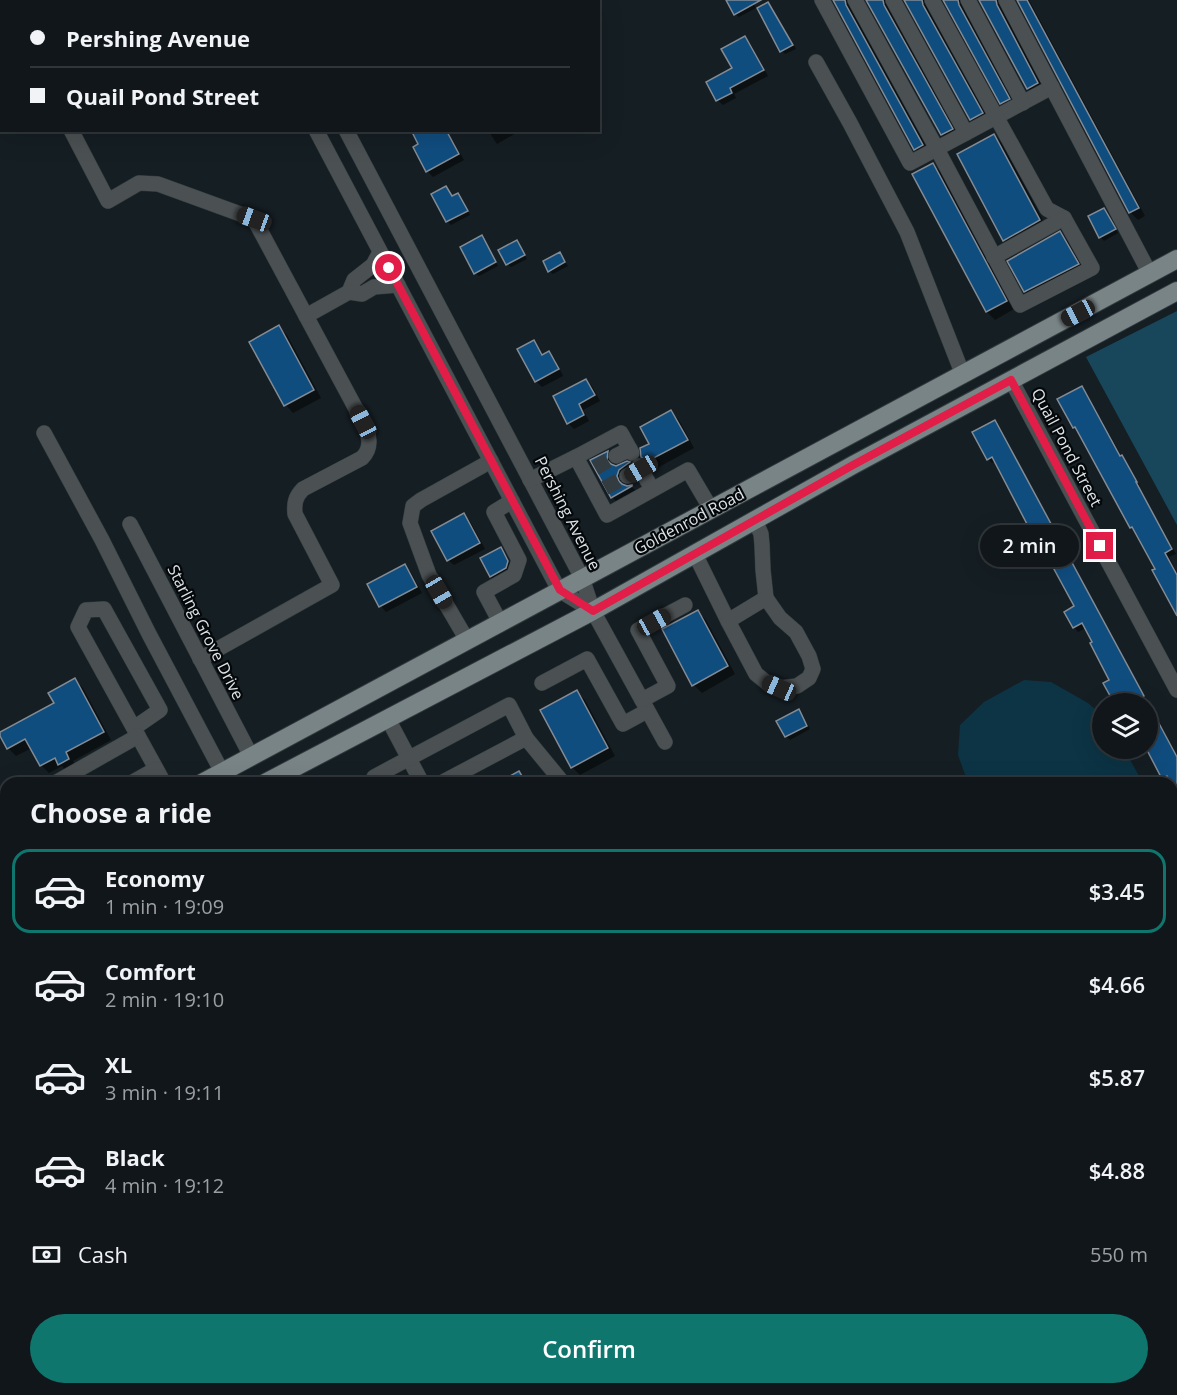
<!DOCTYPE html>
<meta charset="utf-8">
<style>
:root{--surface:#10161a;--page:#191f23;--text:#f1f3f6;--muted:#9c9fa2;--line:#303539;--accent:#0f766e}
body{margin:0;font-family:"Open Sans",sans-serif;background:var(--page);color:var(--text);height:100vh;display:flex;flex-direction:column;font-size:22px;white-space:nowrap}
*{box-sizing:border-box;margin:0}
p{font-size:20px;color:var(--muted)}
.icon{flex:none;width:33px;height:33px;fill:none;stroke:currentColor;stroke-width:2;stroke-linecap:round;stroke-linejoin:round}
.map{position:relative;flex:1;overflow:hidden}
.side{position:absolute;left:0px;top:777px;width:1178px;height:618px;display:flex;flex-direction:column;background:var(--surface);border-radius:18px 18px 0 0;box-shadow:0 6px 24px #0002,0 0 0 2px var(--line)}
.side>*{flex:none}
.guide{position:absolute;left:0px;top:0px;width:600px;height:132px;box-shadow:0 6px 24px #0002,0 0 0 2px var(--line);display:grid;align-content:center;height:132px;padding:0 30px;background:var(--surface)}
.fabs{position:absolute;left:1092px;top:693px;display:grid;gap:12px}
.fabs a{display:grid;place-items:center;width:66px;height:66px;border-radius:50%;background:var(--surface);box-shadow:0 6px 24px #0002,0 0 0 2px var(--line);font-size:30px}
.end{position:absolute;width:27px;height:27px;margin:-14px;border:8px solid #e11d48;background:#fff;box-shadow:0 0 0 3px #fff}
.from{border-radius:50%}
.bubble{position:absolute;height:42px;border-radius:21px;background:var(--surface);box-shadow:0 6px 24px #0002,0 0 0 2px var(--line);font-size:20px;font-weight:600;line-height:42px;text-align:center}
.car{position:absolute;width:18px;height:36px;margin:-18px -9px;border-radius:8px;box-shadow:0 0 4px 2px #0007;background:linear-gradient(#222 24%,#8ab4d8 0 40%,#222 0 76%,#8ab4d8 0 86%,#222 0)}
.guide b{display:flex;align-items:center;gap:21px;height:57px;font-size:22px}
.guide b+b{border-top:2px solid var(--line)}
.guide i{width:15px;height:15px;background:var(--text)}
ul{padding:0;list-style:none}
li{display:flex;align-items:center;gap:18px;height:84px;margin:0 12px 9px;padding:0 18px;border:3px solid transparent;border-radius:18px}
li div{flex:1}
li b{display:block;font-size:22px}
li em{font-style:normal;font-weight:600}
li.selected{border-color:var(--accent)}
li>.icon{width:54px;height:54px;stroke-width:1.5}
h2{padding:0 30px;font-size:27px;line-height:72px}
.pay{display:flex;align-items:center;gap:15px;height:66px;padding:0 30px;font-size:22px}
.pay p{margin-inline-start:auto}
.action{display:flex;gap:12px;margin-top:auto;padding:12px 30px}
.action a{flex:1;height:69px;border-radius:36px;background:var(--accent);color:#fff;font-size:24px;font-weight:600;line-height:69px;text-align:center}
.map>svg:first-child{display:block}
.green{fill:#0c3445}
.forest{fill:#18475c}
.shadow{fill:#0007}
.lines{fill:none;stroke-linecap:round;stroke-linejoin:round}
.stream{stroke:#444467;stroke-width:4}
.building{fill:#104d7f;stroke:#838b94;stroke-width:1.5}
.minor-tunnel{stroke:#333c40;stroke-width:15;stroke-dasharray:15 8;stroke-linecap:butt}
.minor-casing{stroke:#313a3e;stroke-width:16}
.major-casing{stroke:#313a3e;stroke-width:20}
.minor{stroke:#4b5052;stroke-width:15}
.major{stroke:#798487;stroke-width:18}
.route{stroke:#e11d48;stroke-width:8}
.labels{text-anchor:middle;stroke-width:4.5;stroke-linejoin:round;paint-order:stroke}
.street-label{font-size:16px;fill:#dee4e7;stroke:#05080a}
</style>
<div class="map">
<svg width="1177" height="1395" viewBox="0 0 1177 1395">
<rect width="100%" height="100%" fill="#151e23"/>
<g class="green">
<polygon points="1024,680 1051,682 1088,703 1102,715 1102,748 1124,749 1138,774 1138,783 968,783 958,755 960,725 984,702"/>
<polygon points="655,1389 810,1389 799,1395 657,1395"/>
</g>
<polygon class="forest" points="1177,311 1177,525 1086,357"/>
<g class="shadow">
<polygon points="92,0 182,0 180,2 89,2"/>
<polygon points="733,0 751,0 756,8 739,17 735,14"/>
<polygon points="834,0 857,0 852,9 854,14 930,153 923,156 915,149"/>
<polygon points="868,0 895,0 890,9 892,14 959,137 950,142 942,134"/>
<polygon points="906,0 934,0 929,9 931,14 990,121 979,127 971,119"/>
<polygon points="945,0 970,0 965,7 967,14 1016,107 1009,111 1001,103"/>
<polygon points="981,0 1008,0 1003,9 1045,91 1036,96 1028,88"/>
<polygon points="1019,0 1029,0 1145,216 1138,220 1130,212"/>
<polygon points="768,4 772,7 796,49 785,54 782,51"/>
<polygon points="745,38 750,43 768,76 734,94 736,98 723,105 717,100 734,69"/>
<polygon points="488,130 514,130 516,133 497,144"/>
<polygon points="448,135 453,141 464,160 433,177 427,171 420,145"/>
<polygon points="994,135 1002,143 1047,228 1012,248 1004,240"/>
<polygon points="933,165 941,172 1014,309 995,320 987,312 914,174"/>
<polygon points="446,187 453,198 458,195 462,199 470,215 451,225 448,222 433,194"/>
<polygon points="1104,209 1107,213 1118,233 1104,241 1100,237"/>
<polygon points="1060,233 1068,241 1085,272 1033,299 1025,291"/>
<polygon points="481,237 485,241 498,266 479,276 475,273"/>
<polygon points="517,242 520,246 527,259 511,267 507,264"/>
<polygon points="559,254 568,266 553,274 549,271"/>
<polygon points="279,327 287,335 321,398 293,413 286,405 251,342"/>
<polygon points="534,342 539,348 544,356 549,353 555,359 563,376 542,387 536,381"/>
<polygon points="586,380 592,386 600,401 583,410 589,421 574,429 568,423"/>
<polygon points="1081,388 1086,392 1122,457 1126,461 1140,486 1139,487 1176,554 1169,557 1177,573 1177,613 1157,569 1136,531 1131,527 1078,431 1074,427"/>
<polygon points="671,412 679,420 694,448 657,468 642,456"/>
<polygon points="995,422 999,426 1177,756 1177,791 1171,780 1167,782 1163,778 1148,748 1148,704 1127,704 1125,701 1117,704 1114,700 1111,681 1086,628 1078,632 1074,627 1077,606 1033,529 1029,525 996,461 992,463 988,459"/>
<polygon points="607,453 615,461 615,468 627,463 637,471 627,478 625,485 625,487 631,486 639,494 620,505 612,497 592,461"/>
<polygon points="464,515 470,521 485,549 454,565 448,560"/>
<polygon points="501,549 504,552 511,565 509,572 495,580 491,577 482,559"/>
<polygon points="404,565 410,571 422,593 386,612 381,606 369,584"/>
<polygon points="698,612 706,620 735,674 702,693 694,685"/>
<polygon points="75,680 83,688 111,740 73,761 76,767 67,772 62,766 49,773 41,765 32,748 16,756 8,748 56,703"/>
<polygon points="577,692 585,700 615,756 580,775 572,767"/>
<polygon points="798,711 802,714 810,729 790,740 786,736 778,721"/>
<polygon points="519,773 527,782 538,776 545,783 500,783"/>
<polygon points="1177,858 1177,885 1172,888 1172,860"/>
<polygon points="1177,957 1177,981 1172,984 1173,986 1172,987 1172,959"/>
<polygon points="1177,1030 1177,1062 1172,1052 1172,1033"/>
<polygon points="0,1047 6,1049 6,1063 0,1061"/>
<polygon points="0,1128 6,1130 5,1149 6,1149 6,1164 0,1162"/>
<polygon points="1177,1315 1177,1336 1172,1330 1172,1321"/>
<polygon points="0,1322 1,1324 6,1322 6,1344 0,1347"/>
<polygon points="6,1363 6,1378 0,1366"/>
<polygon points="1172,1387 1176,1395 1157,1395 1154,1389 1172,1389"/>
<polygon points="12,1389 31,1389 34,1395 15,1395"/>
<polygon points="117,1389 149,1389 150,1391 150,1395 116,1395 115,1394"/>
<polygon points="191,1389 243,1389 248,1393 248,1395 189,1395"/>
<polygon points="294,1389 364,1389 362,1395 339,1395 329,1391 328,1395 292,1395"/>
<polygon points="404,1389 427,1389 426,1395 403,1395"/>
<polygon points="585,1389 588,1389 596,1395 581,1395"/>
<polygon points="621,1389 652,1389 652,1394 625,1394"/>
<polygon points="935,1389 980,1389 969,1395 917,1395 923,1392 925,1394"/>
<polygon points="41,1391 45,1395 34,1395"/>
</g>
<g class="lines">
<g class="stream">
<polyline points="0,1230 6,1241"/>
<polyline points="84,1389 87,1395"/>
</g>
</g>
<g class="building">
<polygon points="726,0 761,0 734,15"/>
<polygon points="833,0 845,0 846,5 923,145 914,150"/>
<polygon points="866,0 883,0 884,5 953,129 941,135"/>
<polygon points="904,0 922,0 923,5 983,113 970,120"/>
<polygon points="943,0 958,0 959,5 1010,99 1000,104"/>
<polygon points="979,0 996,0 997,5 1038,83 1027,89"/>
<polygon points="1017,0 1027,0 1139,208 1129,213"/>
<polygon points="768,2 793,45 780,52 757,8"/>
<polygon points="745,36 764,70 730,88 732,93 716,101 706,82 732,68 721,49"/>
<polygon points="411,130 446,130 459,154 426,172 413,147 418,144"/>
<polygon points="994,134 1040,220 1003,241 957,154"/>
<polygon points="933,163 1007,301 986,312 912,174"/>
<polygon points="446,186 452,196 458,193 468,211 446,222 431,194"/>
<polygon points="1104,208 1116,229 1099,238 1088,216"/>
<polygon points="1060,231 1079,264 1024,292 1007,261"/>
<polygon points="482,235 496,262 474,274 460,247"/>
<polygon points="517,240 525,255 506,265 498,250"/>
<polygon points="560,252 565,262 548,272 543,261"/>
<polygon points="279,325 314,390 284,406 249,342"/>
<polygon points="534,340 542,355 549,351 559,369 535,382 517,349"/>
<polygon points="586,379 595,395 579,404 584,415 567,424 553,396"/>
<polygon points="1082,386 1120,456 1122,455 1137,482 1136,482 1172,549 1165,553 1177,575 1177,616 1152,570 1155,569 1132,527 1130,528 1075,427 1073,428 1057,399"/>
<polygon points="671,410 688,440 648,461 641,457 640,448 649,444 640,427"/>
<polygon points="995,420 1144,696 1129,704 1125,704 1121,696 1113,701 1103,683 1109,680 1090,643 1092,642 1082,623 1073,628 1064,612 1074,606 1030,525 1028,526 992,457 987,460 972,432"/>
<polygon points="608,451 607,460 611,464 616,466 627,461 630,462 619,470 617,476 619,481 622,484 627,486 632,485 632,486 611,498 590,460"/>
<polygon points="464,513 480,543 447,561 431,531"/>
<polygon points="501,547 508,561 506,568 490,577 480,558"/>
<polygon points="405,564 417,587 379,607 367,584"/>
<polygon points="698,610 728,666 692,686 662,629"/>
<polygon points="75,678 104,732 66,752 69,759 58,765 55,758 40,766 25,739 7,749 0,736 0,732 54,703 48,693"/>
<polygon points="577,690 608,748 571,768 540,710"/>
<polygon points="1148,703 1177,757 1177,794 1167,776 1162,779 1148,752"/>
<polygon points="799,709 807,726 785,737 776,721"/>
<polygon points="519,771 526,783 497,783"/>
</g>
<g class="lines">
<g class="minor-tunnel">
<polyline points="595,468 616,456"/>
<polyline points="605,488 627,476"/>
</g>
<defs>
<g id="minor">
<polyline points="247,0 248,2"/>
<polyline points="277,0 277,2"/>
<polyline points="822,0 910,163 1052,87"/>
<polyline points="855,0 937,149 1020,305 1092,268 1064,218 1047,209 932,0"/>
<polyline points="893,0 966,133"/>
<polyline points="968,0 1023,103"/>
<polyline points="1006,0 1150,274"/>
<polyline points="70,2 70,0"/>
<polyline points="816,62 850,123 907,232 963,375"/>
<polyline points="0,94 2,93"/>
<path d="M71 130 108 201 139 183 158 184 254 219 363 422C369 435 373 447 362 458L303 489C295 497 294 504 295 514L332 585 200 659"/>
<polyline points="316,130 559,590 593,611"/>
<polyline points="346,130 582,578 593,611 665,742"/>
<polyline points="380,252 373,265 354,280 349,292 362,294 374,287 398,285"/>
<polyline points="994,257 1064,218"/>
<polyline points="306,316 349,292"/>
<polyline points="1011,380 1177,690"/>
<polyline points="44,433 102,540 149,634 222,772"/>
<polyline points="616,456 630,449"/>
<polyline points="576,457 621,433 632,453"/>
<polyline points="639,466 652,489"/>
<polyline points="627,476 641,469"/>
<polyline points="530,480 576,457 607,515 688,470 711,509"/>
<polyline points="130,524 251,756"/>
<polyline points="695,554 728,621 766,598 763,570 762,545 761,534 755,520"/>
<polyline points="728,621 756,674 766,682 779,688 797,686 809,678 813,669 809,656 796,632 780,618 766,598"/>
<polyline points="500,622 484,592 514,575 519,560 494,512 512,501"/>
<polyline points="467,640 429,575 410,523 413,506 421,500 491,461"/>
<polyline points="542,683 587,659 623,724 647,711"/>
<polyline points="642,700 668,686 638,630 685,605"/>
<polyline points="388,719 422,783"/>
<polyline points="134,728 160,710 104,609 86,610 78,627 164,783"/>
<polyline points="526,738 563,783"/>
<polyline points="55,783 138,736"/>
<polyline points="131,783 156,769"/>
<polyline points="377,783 374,777 509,705 526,738 441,783"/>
<polyline points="1172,920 1177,917"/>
<polyline points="0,987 6,999"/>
<polyline points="0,1028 6,1022"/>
<polyline points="0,1090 6,1101"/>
<polyline points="1172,1102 1177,1099"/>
<polyline points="1172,1118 1177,1130"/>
<polyline points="1172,1261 1177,1249"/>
<polyline points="161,1389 164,1395"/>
<polyline points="268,1389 272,1395"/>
<polyline points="381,1389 385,1395"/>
<polyline points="537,1389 540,1395"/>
<polyline points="1106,1389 1111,1395"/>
<polyline points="1033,1395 1043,1389"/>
</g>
<g id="major">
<polyline points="202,783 1177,259"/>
<polyline points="265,783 593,611 853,465 1177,291"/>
<polyline points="0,892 6,889"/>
<polyline points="0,924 6,920"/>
</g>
</defs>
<use href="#minor" class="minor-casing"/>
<use href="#major" class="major-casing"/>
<use href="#minor" class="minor"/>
<use href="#major" class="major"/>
</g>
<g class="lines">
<polyline class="route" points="389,268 560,590 593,611 853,465 1011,380 1100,546"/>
</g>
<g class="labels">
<g class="street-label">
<text transform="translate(1067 447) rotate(62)" y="6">Quail Pond Street</text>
<text transform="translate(568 513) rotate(63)" y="6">Pershing Avenue</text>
<text transform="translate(689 521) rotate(-28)" y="6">Goldenrod Road</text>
<text transform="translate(206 632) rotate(63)" y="6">Starling Grove Drive</text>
</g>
</g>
</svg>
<div class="fabs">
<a><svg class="icon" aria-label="layers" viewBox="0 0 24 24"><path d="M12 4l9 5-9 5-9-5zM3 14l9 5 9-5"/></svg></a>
</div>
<i class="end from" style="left:389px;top:268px"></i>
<i class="end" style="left:1100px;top:546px"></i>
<div class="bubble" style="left:980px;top:525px;width:99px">2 min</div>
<i class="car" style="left:254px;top:219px;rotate:290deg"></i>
<i class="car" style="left:1078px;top:313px;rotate:242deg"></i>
<i class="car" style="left:363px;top:422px;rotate:332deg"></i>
<i class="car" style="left:641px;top:469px;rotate:240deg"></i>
<i class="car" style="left:439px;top:592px;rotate:150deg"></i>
<i class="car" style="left:654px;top:622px;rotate:61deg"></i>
<i class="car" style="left:779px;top:688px;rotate:294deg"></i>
<div class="guide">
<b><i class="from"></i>Pershing Avenue</b>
<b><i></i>Quail Pond Street</b>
</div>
<section class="side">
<h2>Choose a ride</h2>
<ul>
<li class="selected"><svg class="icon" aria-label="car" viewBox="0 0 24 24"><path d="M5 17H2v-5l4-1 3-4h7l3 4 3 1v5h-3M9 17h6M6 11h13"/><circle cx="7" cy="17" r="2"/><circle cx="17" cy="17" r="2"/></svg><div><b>Economy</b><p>1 min · 19:09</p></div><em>$3.45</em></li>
<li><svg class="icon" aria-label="car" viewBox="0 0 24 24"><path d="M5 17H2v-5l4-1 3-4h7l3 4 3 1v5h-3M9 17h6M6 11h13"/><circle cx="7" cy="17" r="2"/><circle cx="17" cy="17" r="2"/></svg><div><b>Comfort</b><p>2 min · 19:10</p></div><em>$4.66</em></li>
<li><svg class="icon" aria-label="car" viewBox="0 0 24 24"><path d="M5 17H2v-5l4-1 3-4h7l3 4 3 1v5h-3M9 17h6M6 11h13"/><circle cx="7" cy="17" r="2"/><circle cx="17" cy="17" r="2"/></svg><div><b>XL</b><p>3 min · 19:11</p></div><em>$5.87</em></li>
<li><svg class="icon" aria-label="car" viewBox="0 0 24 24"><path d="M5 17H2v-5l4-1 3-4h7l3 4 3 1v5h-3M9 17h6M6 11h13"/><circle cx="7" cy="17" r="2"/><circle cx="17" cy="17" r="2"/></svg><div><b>Black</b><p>4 min · 19:12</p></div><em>$4.88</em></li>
</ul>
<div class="pay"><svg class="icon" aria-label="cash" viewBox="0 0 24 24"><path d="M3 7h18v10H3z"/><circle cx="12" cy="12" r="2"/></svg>Cash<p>550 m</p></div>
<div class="action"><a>Confirm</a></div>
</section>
</div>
